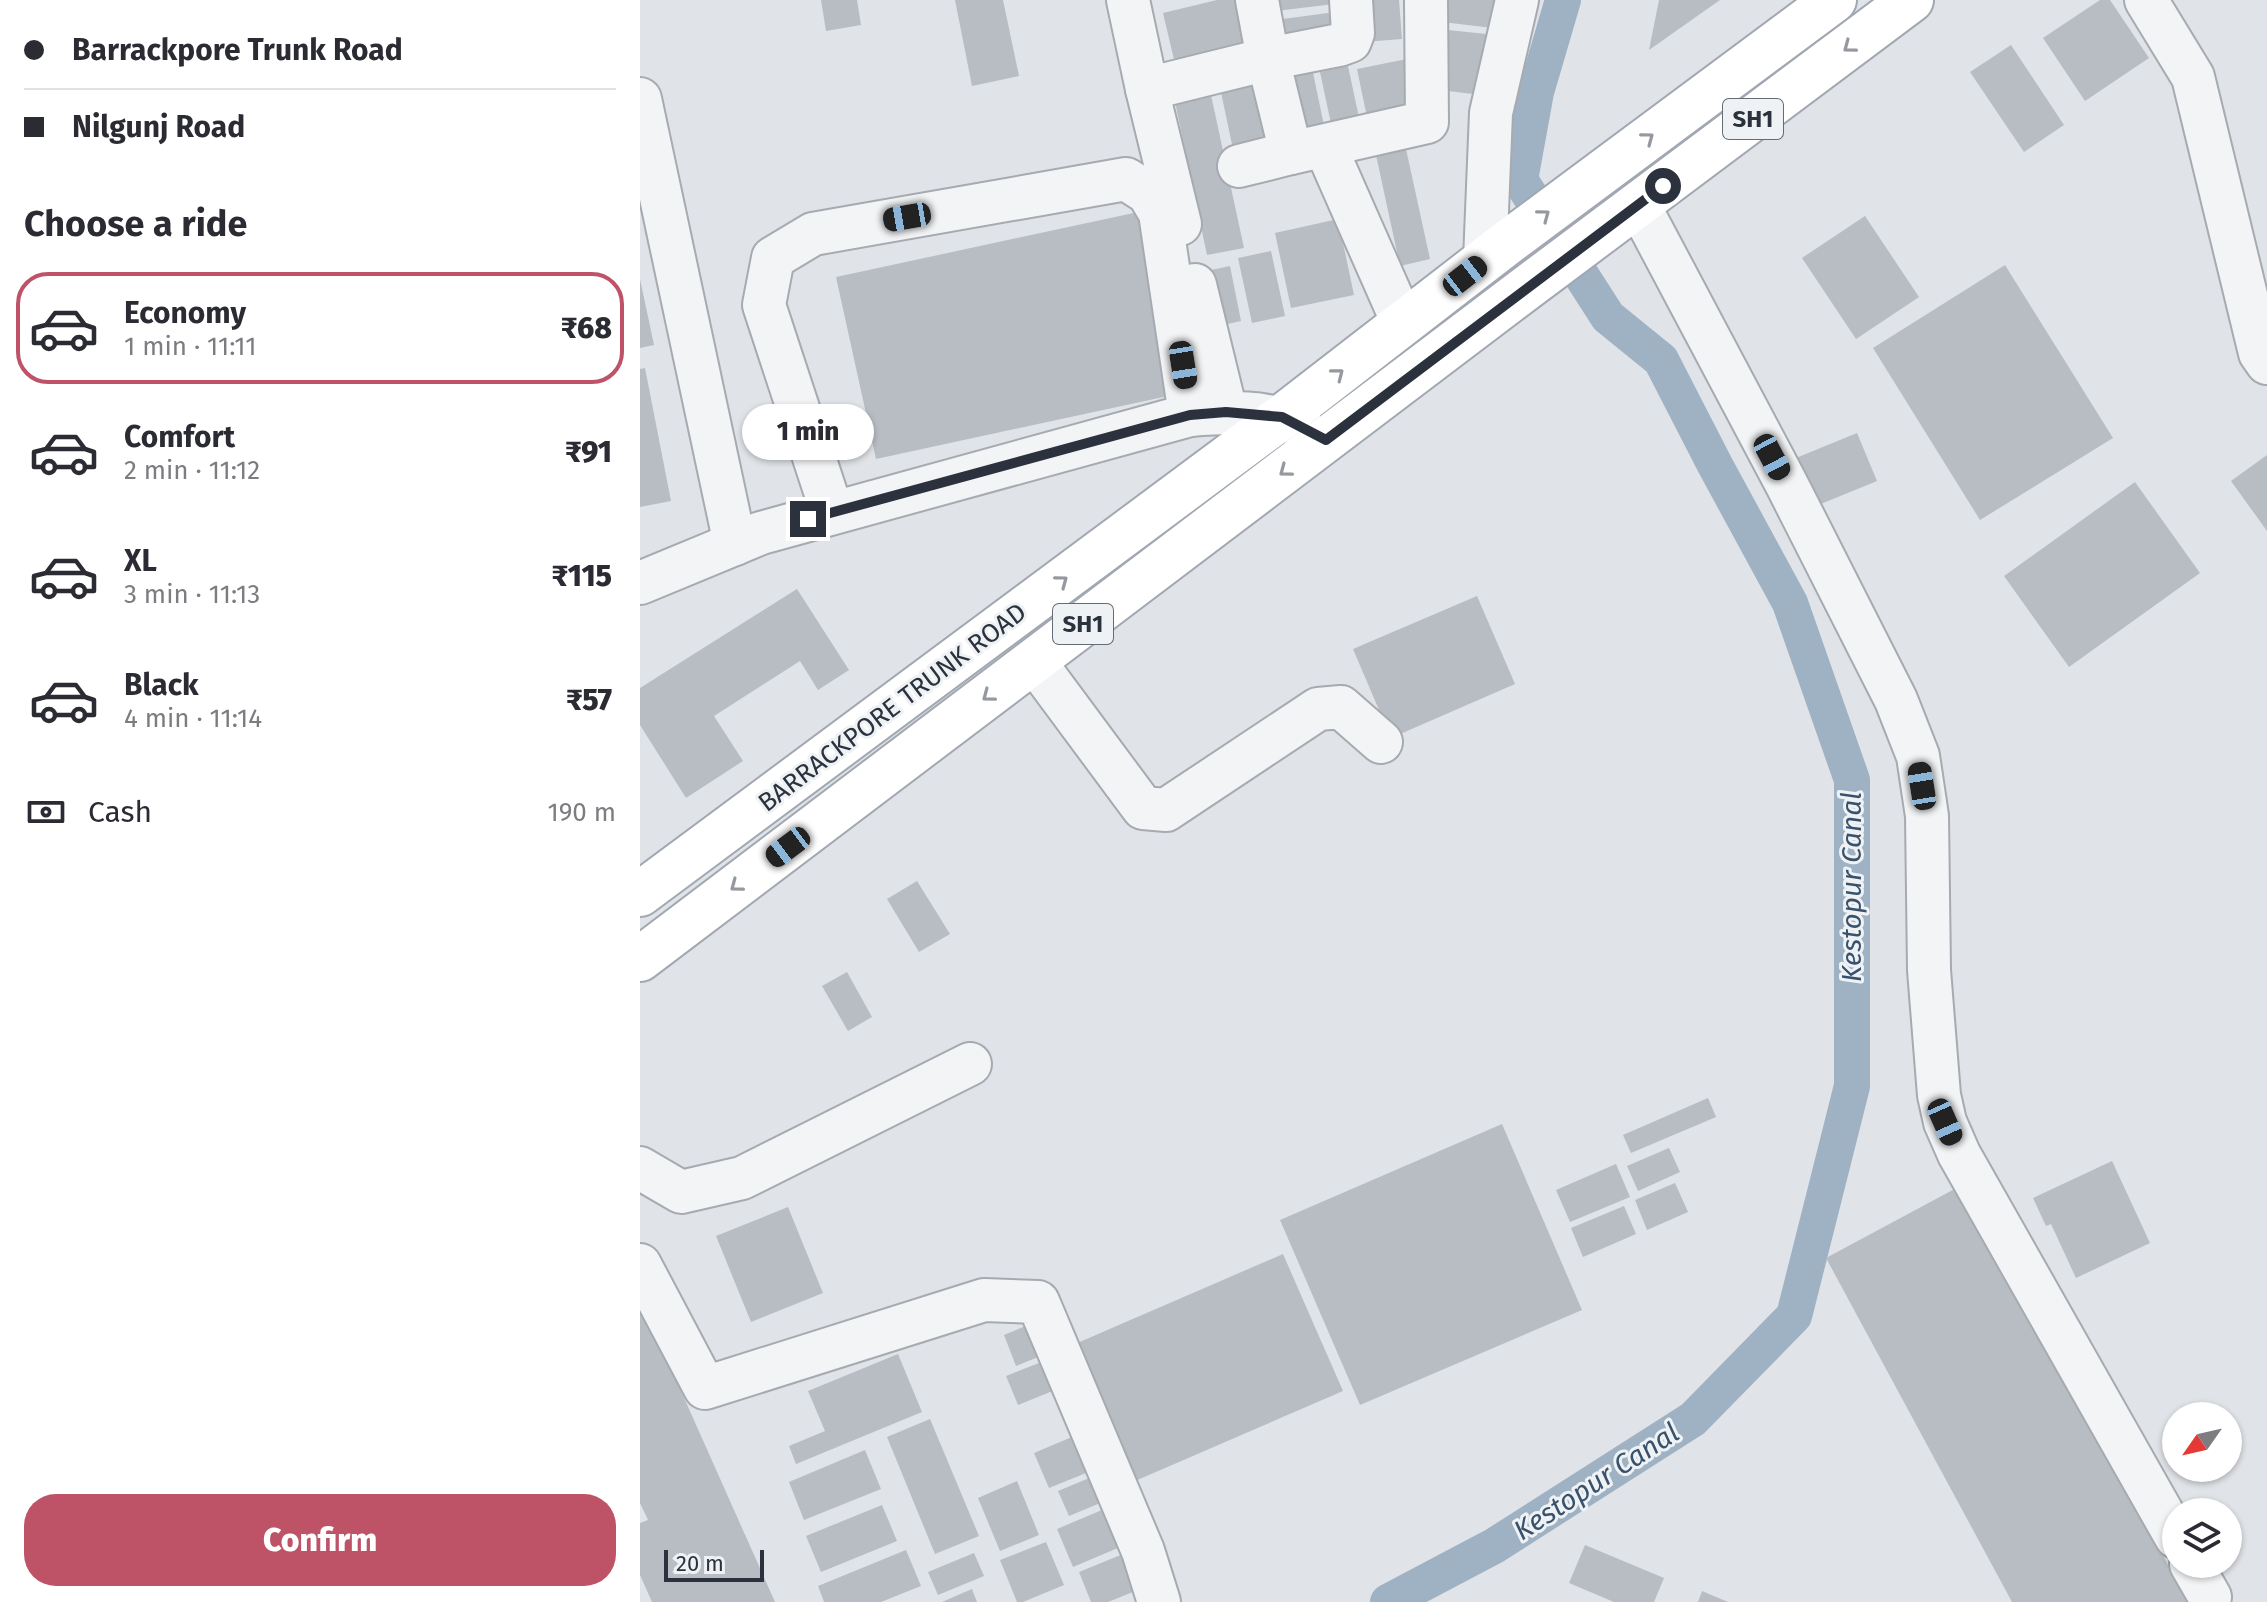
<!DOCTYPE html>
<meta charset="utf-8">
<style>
:root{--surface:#fff;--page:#f2f2f3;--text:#2b2b33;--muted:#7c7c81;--line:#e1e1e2;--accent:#be5367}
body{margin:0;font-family:"Fira Sans",sans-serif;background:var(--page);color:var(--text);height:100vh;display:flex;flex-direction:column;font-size:30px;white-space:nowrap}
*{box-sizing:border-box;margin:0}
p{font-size:26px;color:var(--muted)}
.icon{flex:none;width:44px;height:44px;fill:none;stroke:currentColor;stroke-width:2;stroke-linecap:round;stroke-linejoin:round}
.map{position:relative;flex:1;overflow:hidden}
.sheet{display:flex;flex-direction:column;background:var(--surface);width:640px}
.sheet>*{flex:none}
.hud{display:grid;align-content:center;height:176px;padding:0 24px;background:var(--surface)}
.needle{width:52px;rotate:236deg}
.controls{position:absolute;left:1522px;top:1402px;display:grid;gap:16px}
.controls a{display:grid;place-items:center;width:80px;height:80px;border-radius:50%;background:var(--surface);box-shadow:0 2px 6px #0004;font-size:40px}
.scale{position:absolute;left:24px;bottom:20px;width:100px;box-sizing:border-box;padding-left:8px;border:4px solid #2b323d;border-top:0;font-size:22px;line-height:28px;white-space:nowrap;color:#2b323d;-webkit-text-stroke:6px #eff2f5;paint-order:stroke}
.end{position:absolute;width:36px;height:36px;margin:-18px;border:10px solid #2b323d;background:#fff;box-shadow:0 0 0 4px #fff}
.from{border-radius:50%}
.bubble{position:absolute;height:56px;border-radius:28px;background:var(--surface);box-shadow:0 2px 6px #0004;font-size:26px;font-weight:800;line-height:56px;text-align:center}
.car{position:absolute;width:24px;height:48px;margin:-24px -12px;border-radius:10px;box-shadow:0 0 6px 2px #0007;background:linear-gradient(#222 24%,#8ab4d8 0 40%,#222 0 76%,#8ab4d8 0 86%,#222 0)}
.hud b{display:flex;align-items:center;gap:28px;height:76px;font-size:30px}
.hud b+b{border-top:2px solid var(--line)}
.hud i{width:20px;height:20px;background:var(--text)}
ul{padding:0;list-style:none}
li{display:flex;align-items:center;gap:24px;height:112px;margin:0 16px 12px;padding:0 8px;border:4px solid transparent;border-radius:32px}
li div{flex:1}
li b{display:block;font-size:30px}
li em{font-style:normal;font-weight:800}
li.on{border-color:var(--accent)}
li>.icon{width:72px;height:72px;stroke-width:1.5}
h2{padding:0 24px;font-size:36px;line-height:96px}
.pay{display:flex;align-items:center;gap:20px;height:88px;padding:0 24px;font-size:30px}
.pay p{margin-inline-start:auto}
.primary-button{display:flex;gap:16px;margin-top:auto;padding:16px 24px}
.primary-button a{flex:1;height:92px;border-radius:32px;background:var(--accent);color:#fff;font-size:32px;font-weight:800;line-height:92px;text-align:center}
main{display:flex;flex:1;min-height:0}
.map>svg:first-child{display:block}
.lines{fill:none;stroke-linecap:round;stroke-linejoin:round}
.canal{stroke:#9fb2c3;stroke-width:36}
.building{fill:#b8bdc3}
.minor-casing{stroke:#a6aab1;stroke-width:46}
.major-casing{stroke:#a1a8b2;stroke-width:48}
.minor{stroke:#f2f4f6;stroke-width:42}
.major{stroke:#fff;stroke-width:44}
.oneway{stroke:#95989e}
.route{stroke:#2b323d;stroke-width:10}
.labels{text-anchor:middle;stroke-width:6;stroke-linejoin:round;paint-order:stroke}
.shield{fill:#eff2f5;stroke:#666c74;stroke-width:2}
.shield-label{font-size:24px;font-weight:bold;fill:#2b323d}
.street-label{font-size:26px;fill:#2b323d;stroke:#eff2f5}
.water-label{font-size:28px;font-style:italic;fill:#39526c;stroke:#eff2f5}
</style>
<main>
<section class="sheet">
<div class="hud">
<b><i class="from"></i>Barrackpore Trunk Road</b>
<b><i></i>Nilgunj Road</b>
</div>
<h2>Choose a ride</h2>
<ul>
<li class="on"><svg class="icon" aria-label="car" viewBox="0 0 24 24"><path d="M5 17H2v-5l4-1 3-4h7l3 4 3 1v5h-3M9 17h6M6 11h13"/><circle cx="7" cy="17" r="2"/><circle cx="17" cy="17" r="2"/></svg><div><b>Economy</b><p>1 min · 11:11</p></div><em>₹68</em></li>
<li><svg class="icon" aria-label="car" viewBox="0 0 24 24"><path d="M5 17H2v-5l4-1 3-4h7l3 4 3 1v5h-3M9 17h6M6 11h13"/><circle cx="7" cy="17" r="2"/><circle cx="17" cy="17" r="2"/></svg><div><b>Comfort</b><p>2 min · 11:12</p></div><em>₹91</em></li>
<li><svg class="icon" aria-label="car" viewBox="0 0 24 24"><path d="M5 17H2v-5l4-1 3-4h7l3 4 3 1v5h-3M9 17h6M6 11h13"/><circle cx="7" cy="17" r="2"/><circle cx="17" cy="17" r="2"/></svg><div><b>XL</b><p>3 min · 11:13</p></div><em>₹115</em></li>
<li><svg class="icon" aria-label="car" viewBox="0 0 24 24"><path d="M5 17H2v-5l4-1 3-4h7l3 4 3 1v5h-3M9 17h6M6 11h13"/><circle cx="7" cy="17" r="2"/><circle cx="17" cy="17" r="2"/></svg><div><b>Black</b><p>4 min · 11:14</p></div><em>₹57</em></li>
</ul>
<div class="pay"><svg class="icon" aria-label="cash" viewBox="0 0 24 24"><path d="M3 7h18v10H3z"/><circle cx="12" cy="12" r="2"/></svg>Cash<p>190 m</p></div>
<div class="primary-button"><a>Confirm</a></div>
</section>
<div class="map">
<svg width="1627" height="1602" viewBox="0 0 1627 1602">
<rect width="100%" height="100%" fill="#e0e3e7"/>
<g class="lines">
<polyline class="canal" points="748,1602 854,1546 1053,1419 1154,1316 1212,1086 1212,780 1150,603 1075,465 1021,360 968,317 880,180 896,92 923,0"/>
</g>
<g class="building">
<polygon points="181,0 217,0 221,25 186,31"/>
<polygon points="315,0 363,0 379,76 332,86"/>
<polygon points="577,0 603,0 615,49 536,68 523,13"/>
<polygon points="627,0 694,0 694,4 628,12"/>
<polygon points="732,0 759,0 762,39 724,42"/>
<polygon points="796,0 864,0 861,29 794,21"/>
<polygon points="1019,0 1080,0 1009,50"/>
<polygon points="1460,0 1470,0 1509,58 1445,101 1403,38"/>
<polygon points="695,12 698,37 632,47 629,21"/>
<polygon points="798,29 856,35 850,96 791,89"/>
<polygon points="1371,45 1424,125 1384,152 1330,72"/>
<polygon points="767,59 778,112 728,122 717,69"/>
<polygon points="708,66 721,127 693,133 680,72"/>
<polygon points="672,68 686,135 660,140 646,74"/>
<polygon points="619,69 635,146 594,154 578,78"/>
<polygon points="571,95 604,248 567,255 535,102"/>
<polygon points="766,149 790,259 760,266 736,155"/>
<polygon points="503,211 542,393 236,459 196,277"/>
<polygon points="1225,216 1279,297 1216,339 1162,258"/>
<polygon points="698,219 714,295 651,308 635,233"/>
<polygon points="631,251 645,316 612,323 598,258"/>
<polygon points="1365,265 1473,438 1340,520 1233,348"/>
<polygon points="590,266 601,321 574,327 562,272"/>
<polygon points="0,279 14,345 0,348"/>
<polygon points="5,368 31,501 0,507 0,369"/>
<polygon points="1217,433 1237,481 1176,506 1156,458"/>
<polygon points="1627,455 1627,531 1591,481"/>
<polygon points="1495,482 1560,573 1429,667 1364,576"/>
<polygon points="157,589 209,670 178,690 160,661 74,716 103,761 46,798 0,725 0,688"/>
<polygon points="837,596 875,684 751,738 713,649"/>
<polygon points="277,881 310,934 279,952 247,899"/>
<polygon points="207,972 232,1017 208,1031 182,986"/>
<polygon points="1068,1098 1076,1117 991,1153 983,1135"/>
<polygon points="862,1124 942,1310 720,1405 640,1220"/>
<polygon points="1029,1148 1040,1172 998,1191 987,1166"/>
<polygon points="1472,1161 1510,1243 1436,1278 1411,1224 1406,1226 1393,1198"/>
<polygon points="976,1164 990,1197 930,1222 916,1190"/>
<polygon points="1035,1183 1048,1212 1007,1230 995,1200"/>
<polygon points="1322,1185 1548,1602 1372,1602 1186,1258"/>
<polygon points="984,1206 996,1234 943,1257 931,1228"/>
<polygon points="148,1207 183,1293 111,1322 76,1236"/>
<polygon points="643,1254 703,1391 495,1481 435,1344"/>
<polygon points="0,1299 135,1602 12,1602 0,1575 0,1523 8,1520 0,1503"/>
<polygon points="400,1320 413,1351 376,1366 364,1335"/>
<polygon points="258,1354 282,1412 156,1464 149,1446 185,1431 168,1391"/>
<polygon points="409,1359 420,1388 378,1405 366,1376"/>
<polygon points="290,1419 339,1536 295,1554 247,1437"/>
<polygon points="446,1431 461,1467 409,1488 394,1453"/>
<polygon points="225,1450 241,1489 164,1520 149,1482"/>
<polygon points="459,1474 470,1499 429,1516 418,1491"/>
<polygon points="377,1481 399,1535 360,1551 338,1498"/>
<polygon points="242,1505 257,1541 181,1572 166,1536"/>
<polygon points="469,1507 485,1545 433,1567 417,1529"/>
<polygon points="406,1542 424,1585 383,1602 377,1602 360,1560"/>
<polygon points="945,1545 1024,1578 1014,1602 974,1602 929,1583"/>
<polygon points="266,1550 281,1586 241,1602 184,1602 178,1586"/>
<polygon points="334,1553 344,1576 298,1595 288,1572"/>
<polygon points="483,1554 498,1590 468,1602 451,1602 439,1572"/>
<polygon points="332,1589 337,1602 302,1602"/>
<polygon points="1062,1591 1088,1602 1058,1602"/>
</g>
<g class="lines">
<defs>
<g id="minor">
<polyline points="488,0 507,89"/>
<polyline points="711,0 713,33 710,41 699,45 628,59 651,153 787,122 786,0"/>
<polyline points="1506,0 1553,77 1620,353 1627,363"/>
<polyline points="0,99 95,544"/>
<polyline points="685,146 763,323"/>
<polyline points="599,166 651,153"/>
<polyline points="998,204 1147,485 1256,700 1278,756 1287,816 1289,970 1299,1095 1305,1122 1319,1154 1536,1537"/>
<polyline points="540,224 507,89 628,59 617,0"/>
<polyline points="845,260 851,113 877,0"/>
<polyline points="555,285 586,412"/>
<polyline points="192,512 124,305 133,258 173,234 486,179 508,193 520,213 550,415"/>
<path d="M0 583 121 533 550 415C588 412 628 410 662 427"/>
<polyline points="394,661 503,808 526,810 678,709 701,707 741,742"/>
<polyline points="0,1168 41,1192 102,1178 330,1064"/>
<polyline points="0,1265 65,1388 344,1300 398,1302 503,1551 519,1602"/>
<polyline points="1551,1564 1570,1597"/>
</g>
<g id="major">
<polyline points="0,894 642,417 863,246 1194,0"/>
<polyline points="0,959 885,289 1271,0"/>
</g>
</defs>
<use href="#minor" class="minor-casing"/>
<use href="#major" class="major-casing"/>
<use href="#minor" class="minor"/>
<use href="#major" class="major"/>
</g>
<defs><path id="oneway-chevron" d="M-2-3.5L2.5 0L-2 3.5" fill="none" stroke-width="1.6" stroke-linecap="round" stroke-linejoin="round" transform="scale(2)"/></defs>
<g class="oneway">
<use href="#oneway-chevron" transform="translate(1209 47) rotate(143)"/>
<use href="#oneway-chevron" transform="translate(1008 138) rotate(-37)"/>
<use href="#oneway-chevron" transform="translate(904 215) rotate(-37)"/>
<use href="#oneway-chevron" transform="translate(698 374) rotate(-38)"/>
<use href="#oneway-chevron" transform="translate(645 471) rotate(143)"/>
<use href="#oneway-chevron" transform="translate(422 581) rotate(-37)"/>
<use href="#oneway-chevron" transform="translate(348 696) rotate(143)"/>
<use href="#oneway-chevron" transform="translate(96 886) rotate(143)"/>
</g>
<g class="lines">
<polyline class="route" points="168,519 550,415 586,412 642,417 686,440 1023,186"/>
</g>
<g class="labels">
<g class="shield">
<rect x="1083" y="99" width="60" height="40" rx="6"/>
<rect x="413" y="604" width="60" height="40" rx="6"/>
</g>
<g class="shield-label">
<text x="1113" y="127">SH1</text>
<text x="443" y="632">SH1</text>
</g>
<g class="street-label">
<text transform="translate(252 707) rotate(-37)" y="9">BARRACKPORE TRUNK ROAD</text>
</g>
<g class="water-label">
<text transform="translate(1211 887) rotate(-90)" y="10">Kestopur Canal</text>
<text transform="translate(956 1481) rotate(-33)" y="10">Kestopur Canal</text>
</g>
</g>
</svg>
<div class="controls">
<a><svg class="needle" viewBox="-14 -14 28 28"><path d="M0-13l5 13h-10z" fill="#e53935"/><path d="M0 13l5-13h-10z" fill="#7c7c81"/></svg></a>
<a><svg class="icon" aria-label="layers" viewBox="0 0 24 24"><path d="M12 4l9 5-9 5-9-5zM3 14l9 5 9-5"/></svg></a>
</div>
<div class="scale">20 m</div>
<i class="end from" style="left:1023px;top:186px"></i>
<i class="end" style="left:168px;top:519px"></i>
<div class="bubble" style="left:102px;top:404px;width:132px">1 min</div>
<i class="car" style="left:267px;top:217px;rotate:260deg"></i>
<i class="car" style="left:825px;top:276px;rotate:52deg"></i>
<i class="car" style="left:543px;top:365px;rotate:171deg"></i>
<i class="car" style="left:1132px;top:457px;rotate:152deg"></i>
<i class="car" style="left:1282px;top:786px;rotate:351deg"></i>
<i class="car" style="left:148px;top:847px;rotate:233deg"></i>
<i class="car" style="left:1305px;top:1122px;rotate:156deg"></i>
</div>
</main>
